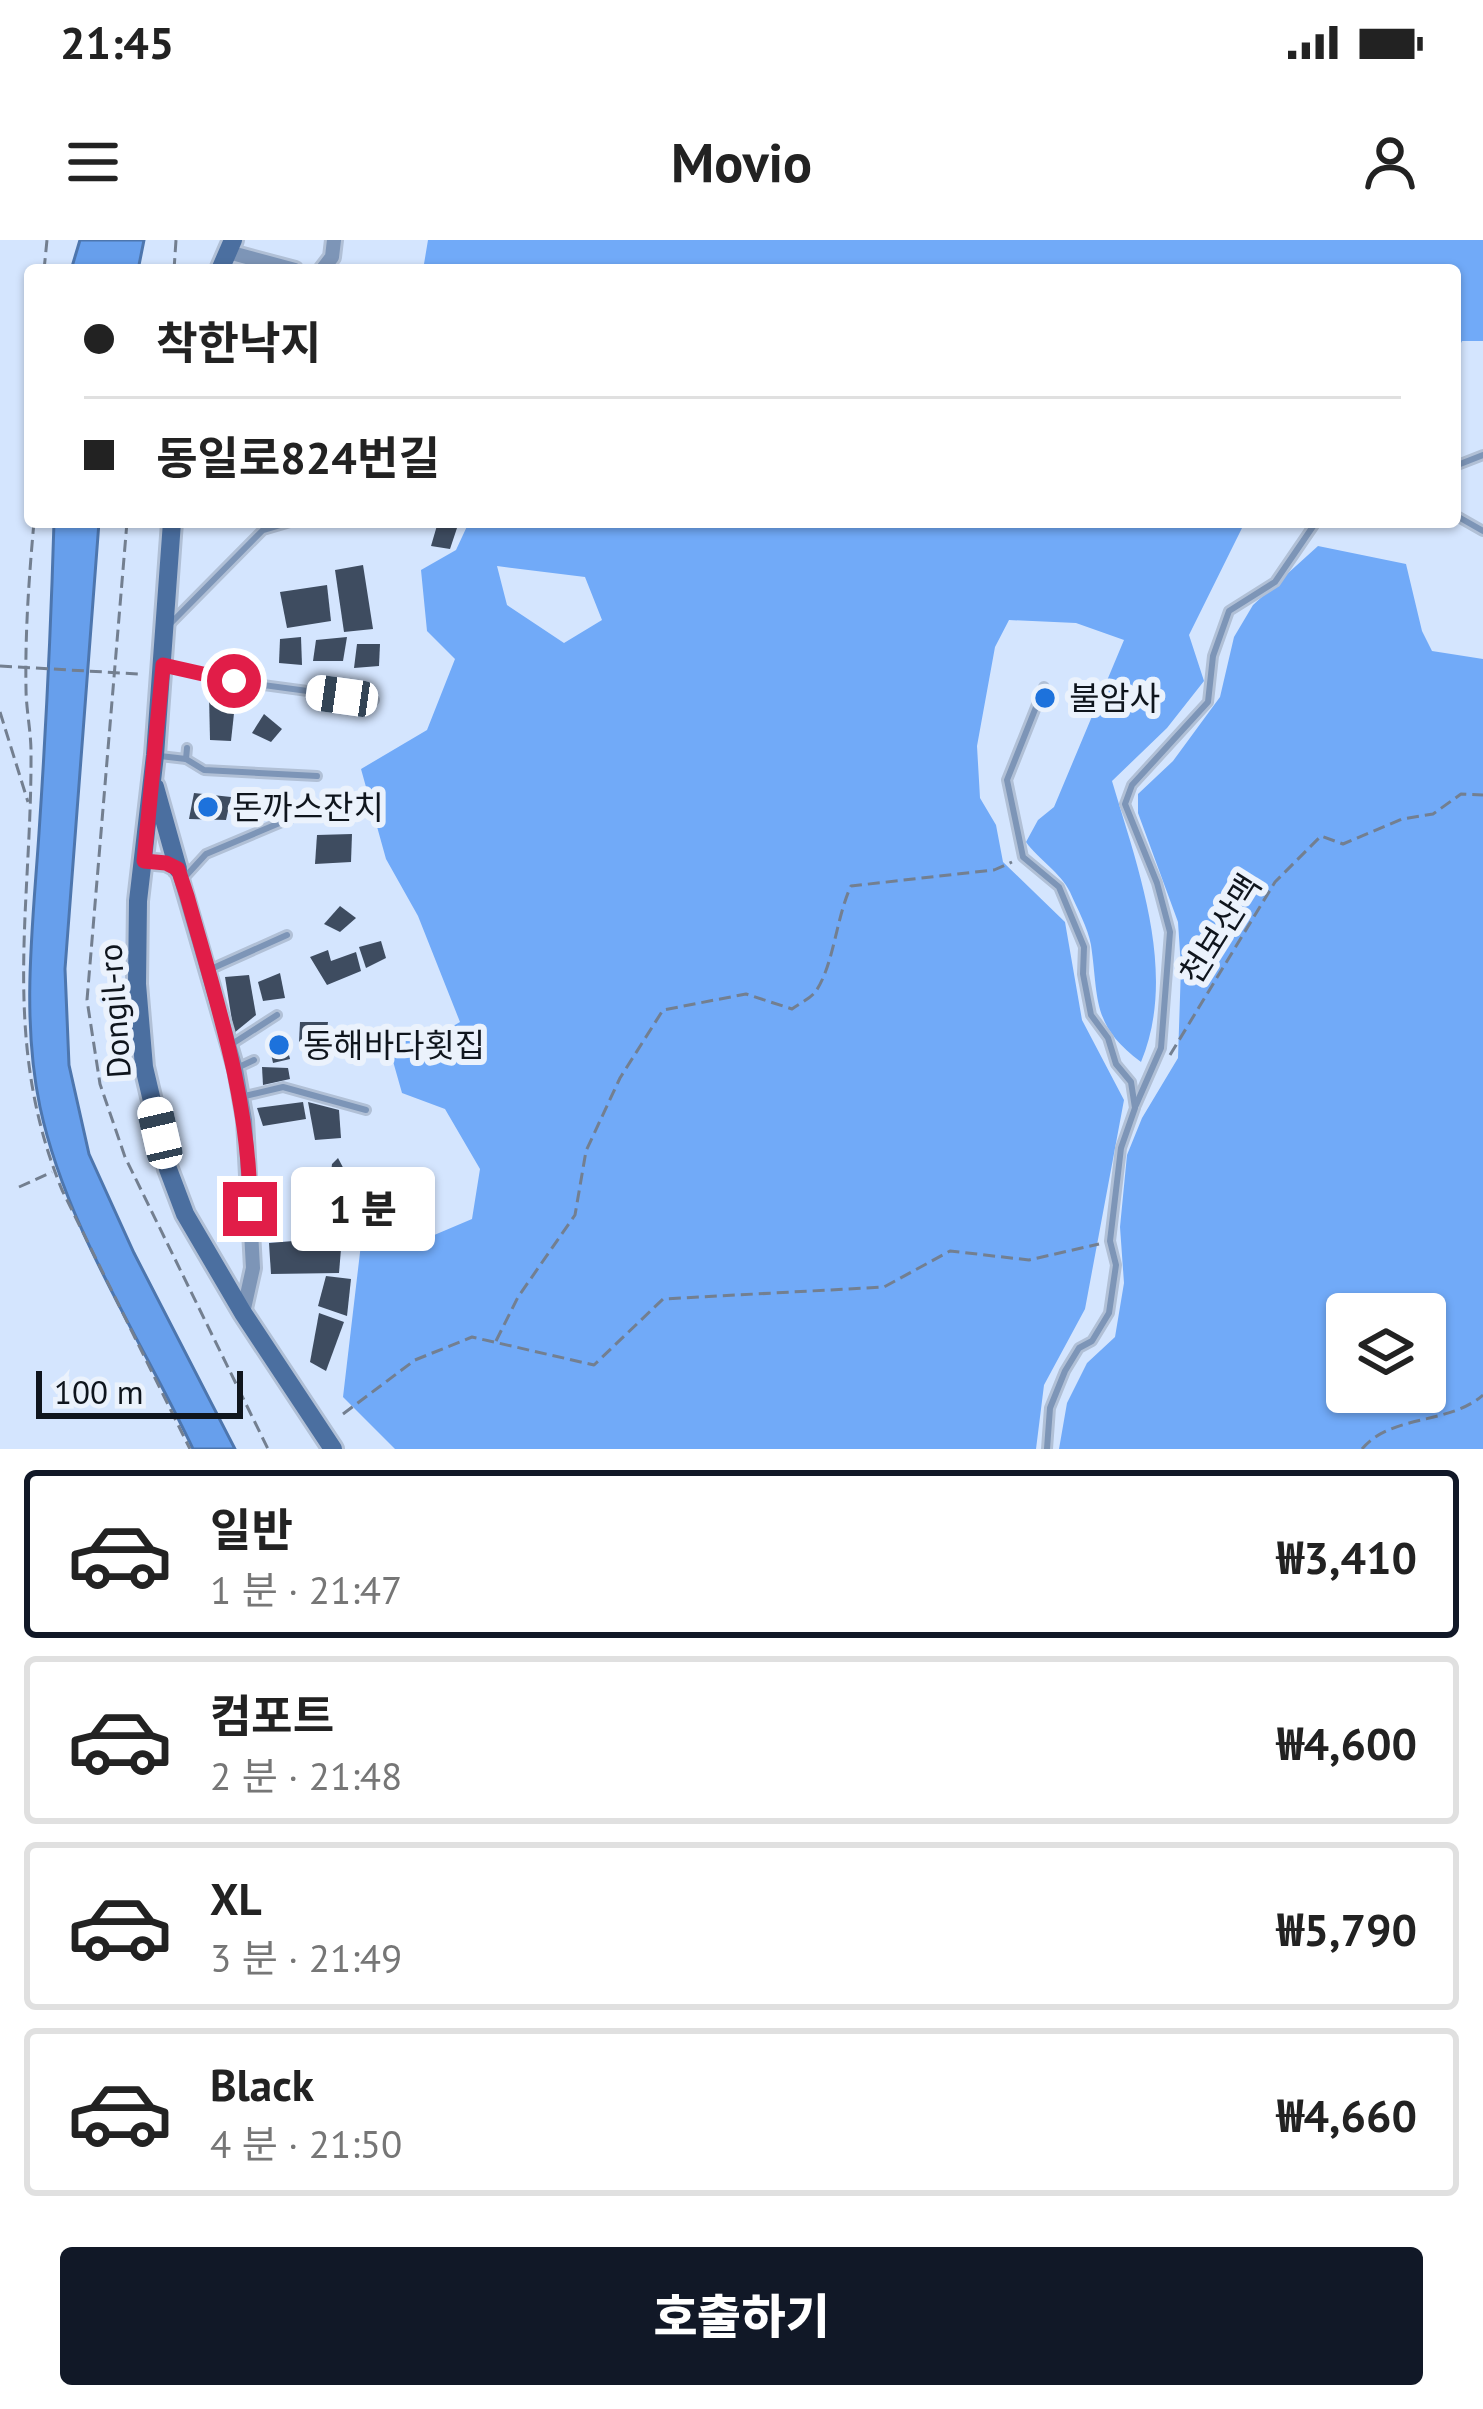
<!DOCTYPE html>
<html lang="ko">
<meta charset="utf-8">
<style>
:root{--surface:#fff;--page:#f2f2f2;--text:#222;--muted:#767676;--line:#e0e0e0;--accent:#111827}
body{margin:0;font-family:"PT Sans","Noto Sans KR",sans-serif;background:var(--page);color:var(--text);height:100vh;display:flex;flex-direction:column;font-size:45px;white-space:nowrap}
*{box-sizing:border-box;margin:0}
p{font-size:39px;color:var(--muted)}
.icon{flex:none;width:66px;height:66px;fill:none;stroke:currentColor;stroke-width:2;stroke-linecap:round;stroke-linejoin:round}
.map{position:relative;height:1209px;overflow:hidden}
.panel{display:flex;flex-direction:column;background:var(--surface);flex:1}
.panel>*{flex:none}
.hud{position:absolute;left:24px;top:24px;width:1437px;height:264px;border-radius:12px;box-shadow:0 3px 9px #0004;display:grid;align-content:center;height:264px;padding:0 60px;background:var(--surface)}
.buttons{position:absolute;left:1326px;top:1053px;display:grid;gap:24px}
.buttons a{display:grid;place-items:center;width:120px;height:120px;border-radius:12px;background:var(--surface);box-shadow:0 3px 9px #0004;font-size:60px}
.scale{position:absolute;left:36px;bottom:30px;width:207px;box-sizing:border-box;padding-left:12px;border:6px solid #0f151d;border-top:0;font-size:33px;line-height:42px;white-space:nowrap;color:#0f151d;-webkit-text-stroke:9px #ebf2fc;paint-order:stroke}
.end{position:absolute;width:54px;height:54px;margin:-27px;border:15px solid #e11d48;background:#fff;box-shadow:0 0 0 6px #fff}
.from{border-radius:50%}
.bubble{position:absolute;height:84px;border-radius:12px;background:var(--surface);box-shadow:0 3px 9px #0004;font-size:39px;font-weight:800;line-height:84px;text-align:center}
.car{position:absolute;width:36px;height:72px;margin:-36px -18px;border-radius:15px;box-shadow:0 0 9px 3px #0007;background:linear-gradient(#fff 24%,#345 0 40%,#fff 0 76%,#345 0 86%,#fff 0)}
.hud b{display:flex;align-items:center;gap:42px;height:114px;font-size:45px}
.hud b+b{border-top:3px solid var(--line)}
.hud i{width:30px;height:30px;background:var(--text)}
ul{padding:21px 0 0;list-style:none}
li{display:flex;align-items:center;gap:36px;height:168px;margin:0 24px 18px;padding:0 36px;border:6px solid var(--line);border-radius:12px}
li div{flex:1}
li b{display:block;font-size:45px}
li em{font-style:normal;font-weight:800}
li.selected{border-color:var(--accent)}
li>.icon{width:108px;height:108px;stroke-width:1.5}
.cta{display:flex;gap:24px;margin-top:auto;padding:24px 60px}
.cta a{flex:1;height:138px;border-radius:12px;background:var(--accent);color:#fff;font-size:48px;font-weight:800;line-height:138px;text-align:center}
.status{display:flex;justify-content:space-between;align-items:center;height:84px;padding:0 60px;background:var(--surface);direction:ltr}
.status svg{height:33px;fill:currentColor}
header{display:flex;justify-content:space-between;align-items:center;height:156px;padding:0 60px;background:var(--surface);font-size:54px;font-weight:800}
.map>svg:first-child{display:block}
.forest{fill:#71aaf8;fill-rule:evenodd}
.water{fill:#679fec;stroke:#4d76ae;stroke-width:3}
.building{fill:#3e4c60}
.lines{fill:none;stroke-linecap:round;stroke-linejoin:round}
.lane-casing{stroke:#b1c0d6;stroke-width:12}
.street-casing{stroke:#b1c0d6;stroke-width:20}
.secondary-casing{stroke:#b1c0d6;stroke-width:24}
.path{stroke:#737f90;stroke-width:3;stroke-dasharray:12 6;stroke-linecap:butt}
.lane{stroke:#7d95b7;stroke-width:6}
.street{stroke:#7d95b7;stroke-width:14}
.secondary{stroke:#4b6fa0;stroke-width:18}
.path-bridge{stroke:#737f90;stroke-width:3;stroke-dasharray:12 6;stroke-linecap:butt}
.route{stroke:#e11d48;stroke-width:15}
.poi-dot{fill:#1d72dc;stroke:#ebf2fc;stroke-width:4.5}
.labels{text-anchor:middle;stroke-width:12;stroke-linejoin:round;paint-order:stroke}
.poi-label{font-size:33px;fill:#0f151d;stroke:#ebf2fc;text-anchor:start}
.street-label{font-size:33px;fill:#0f151d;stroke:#ebf2fc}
</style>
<div class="status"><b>21:45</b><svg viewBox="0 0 49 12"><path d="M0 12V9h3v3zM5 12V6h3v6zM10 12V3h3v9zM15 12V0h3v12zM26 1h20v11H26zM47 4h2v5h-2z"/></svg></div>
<header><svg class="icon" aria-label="menu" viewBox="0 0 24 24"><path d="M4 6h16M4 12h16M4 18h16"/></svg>Movio<svg class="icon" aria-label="person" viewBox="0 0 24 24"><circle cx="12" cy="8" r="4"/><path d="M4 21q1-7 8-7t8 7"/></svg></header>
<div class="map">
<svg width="1483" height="1209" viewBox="0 0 1483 1209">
<rect width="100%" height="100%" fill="#d4e5fe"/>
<g class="forest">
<polygon points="428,0 1483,0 1483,101 1462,101 1455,115 1455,30 423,30"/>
<path d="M469 282H1251L1242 288 1189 395 1204 441 1167 488 1112 541C1138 629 1178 733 1141 822 1091 785 1099 759 1091 705 1088 688 1077 668 1070 652 1061 633 1038 619 1026 602L1038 580 1054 567 1124 400 1076 383 1009 380 995 407 977 506 980 558 996 585 1003 622 1065 682 1082 780 1124 860 1085 1069 1044 1145 1036 1209H395L343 1157 363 987 413 1004 472 979 480 929 445 869 402 853 387 800 426 802 460 782 418 676 386 619 361 529 427 490 455 419 427 391 421 330 456 310ZM497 326 585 337 602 380 564 403 507 365Z"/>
<path d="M1318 306 1406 324 1422 391 1432 411 1483 419V1209H1059L1067 1163 1087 1123 1115 1097 1124 1043 1120 987 1127 915 1142 878 1178 818 1181 727 1178 682 1138 573V554L1173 521 1220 457 1234 397 1253 365ZM1347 1074H1425V1152H1347Z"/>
</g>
<g class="water">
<polygon points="80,0 144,0 138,30 71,30"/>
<path d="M54 282H99L65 729 69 825 89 914 134 1013 235 1209H193C141 1098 66 988 40 867 21 777 33 684 39 593 46 489 51 386 54 282Z"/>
</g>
<g class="building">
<polygon points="438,282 459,282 450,309 431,306"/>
<polygon points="363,325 373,389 344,392 335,330"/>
<polygon points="327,345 331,381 287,388 280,352"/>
<polygon points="301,397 302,425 279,423 280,399"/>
<polygon points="347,397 343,421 313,421 316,400"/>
<polygon points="357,404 380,404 379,426 354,428"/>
<polygon points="209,455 236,455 231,501 210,500"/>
<polygon points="264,474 282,489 271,502 252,493"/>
<polygon points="194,553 231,557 226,580 189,579"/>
<polygon points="352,594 351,622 315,624 317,595"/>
<polygon points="340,666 356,678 340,692 324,684"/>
<polygon points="381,701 386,718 366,728 359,707"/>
<polygon points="328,710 331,721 356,712 361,731 327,745 310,717"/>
<polygon points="280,733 285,758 263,761 258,742"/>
<polygon points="249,735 256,775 234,793 225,737"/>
<polygon points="300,782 328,782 326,797 299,802"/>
<polygon points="375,788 380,805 360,812 354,791"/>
<polygon points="284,796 290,819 273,823 268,799"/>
<polygon points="262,827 288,828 290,839 263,845"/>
<polygon points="303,862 306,879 263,886 257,868"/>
<polygon points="308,862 339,870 341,898 315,900"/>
<polygon points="338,918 347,935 339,947 336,985 325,985 332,924"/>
<polygon points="342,997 339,1033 271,1034 269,1003"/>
<polygon points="326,1036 351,1039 347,1076 318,1066"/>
<polygon points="319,1073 344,1082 326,1131 310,1122"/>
</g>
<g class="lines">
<defs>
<g id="lane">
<polyline points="1455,226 1483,215"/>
<polyline points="1455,275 1483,291"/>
<polyline points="170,384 263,290 290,282"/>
<polyline points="166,426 234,441 374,460"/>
<polyline points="1044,447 1007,540 1023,617 1059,647 1084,707 1083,734 1091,775 1108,798 1116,824 1131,842 1135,868 1121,908 1110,1001 1116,1025 1109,1073 1092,1101 1079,1108 1065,1131 1050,1168 1047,1209"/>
<polyline points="187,508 186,519 204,530 317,536"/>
<polyline points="160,516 186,519"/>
<polyline points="184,638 206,614 289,579"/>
<polyline points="211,729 287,695"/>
<polyline points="232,804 277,775"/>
<polyline points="239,827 254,820"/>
<polyline points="245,856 283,847 366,870"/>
<polyline points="1136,865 1161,808 1170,692 1157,643 1125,564 1132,545 1208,462 1213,416 1229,371 1275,342 1316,282"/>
</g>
<g id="street">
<polyline points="228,12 295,30"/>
<polyline points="322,30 332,17 334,0"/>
<polyline points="144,621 166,623 178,629 236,829 245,880 253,1028 243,1073"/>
</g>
<g id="secondary">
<polyline points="220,30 233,0"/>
<polyline points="172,282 155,515 138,661 137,744 144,827 168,929 185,974 243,1073 333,1209"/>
<polyline points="155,547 178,629"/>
</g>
</defs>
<use href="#lane" class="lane-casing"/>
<use href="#street" class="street-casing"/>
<use href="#secondary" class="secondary-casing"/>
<g class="path">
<polyline points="44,30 47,0"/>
<polyline points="174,30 176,0"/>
<path d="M34 282C29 337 25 393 26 448 26 469 31 491 31 512 32 667 0 799 62 950L190 1209"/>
<polyline points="127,282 87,760 100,844 125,917 268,1209"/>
<polyline points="0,472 28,562"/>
<polyline points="1170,815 1275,642 1321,596 1343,604 1402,579 1433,574 1461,554 1483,555"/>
<polyline points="19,947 52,932"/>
<path d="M496 1101 518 1057 575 975 586 911 620 838 663 770 746 754 792 769C799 764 811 758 816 751 834 724 836 678 851 646L994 630 1012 622"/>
<polyline points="343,1174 415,1120 472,1097 594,1125 663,1059 884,1047 950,1011 1029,1020 1099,1004"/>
<path d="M1362 1209C1391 1174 1449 1185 1483 1155"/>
</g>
<use href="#lane" class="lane"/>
<use href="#street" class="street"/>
<use href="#secondary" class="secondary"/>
<polyline class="path-bridge" points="0,426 139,434"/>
</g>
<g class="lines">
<path class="route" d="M234 441 163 425 144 621 166 623 178 629 187 656C216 760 250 860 250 969"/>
</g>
<g class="poi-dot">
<circle cx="1045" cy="458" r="12"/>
<circle cx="208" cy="567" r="12"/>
<circle cx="279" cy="805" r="12"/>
</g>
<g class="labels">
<g class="poi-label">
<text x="1069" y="470">불암사</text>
<text x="232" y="579">돈까스잔치</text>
<text x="303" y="817">동해바다횟집</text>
</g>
<g class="street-label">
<text transform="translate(1220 689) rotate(-58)" y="12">천보산맥</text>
<text transform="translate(114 771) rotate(-94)" y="12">Dongil-ro</text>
</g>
</g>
</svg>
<div class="buttons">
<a><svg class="icon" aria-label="layers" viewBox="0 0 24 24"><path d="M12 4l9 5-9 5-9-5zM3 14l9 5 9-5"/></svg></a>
</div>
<div class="scale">100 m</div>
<i class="end from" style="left:234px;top:441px"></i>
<i class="end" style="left:250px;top:969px"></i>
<div class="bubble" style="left:291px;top:927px;width:144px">1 분</div>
<i class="car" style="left:342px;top:456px;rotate:278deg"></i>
<i class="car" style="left:160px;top:893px;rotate:347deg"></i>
<div class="hud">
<b><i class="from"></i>착한낙지</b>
<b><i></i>동일로824번길</b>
</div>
</div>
<section class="panel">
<ul>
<li class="selected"><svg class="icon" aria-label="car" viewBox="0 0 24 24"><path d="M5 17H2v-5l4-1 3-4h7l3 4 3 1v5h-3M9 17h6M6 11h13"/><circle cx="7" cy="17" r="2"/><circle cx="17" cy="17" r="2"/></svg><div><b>일반</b><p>1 분 · 21:47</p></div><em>₩3,410</em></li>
<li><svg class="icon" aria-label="car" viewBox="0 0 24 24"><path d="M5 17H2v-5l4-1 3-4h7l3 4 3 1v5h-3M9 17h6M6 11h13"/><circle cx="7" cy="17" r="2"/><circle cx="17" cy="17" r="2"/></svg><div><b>컴포트</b><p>2 분 · 21:48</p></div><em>₩4,600</em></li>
<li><svg class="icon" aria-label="car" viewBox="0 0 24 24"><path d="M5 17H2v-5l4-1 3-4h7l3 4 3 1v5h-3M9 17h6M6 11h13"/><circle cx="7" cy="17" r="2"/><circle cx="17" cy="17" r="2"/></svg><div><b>XL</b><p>3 분 · 21:49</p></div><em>₩5,790</em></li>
<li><svg class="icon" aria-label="car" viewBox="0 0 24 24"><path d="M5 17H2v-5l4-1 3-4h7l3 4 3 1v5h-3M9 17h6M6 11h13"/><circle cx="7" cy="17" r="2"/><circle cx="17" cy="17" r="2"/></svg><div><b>Black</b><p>4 분 · 21:50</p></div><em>₩4,660</em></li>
</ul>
<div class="cta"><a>호출하기</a></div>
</section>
